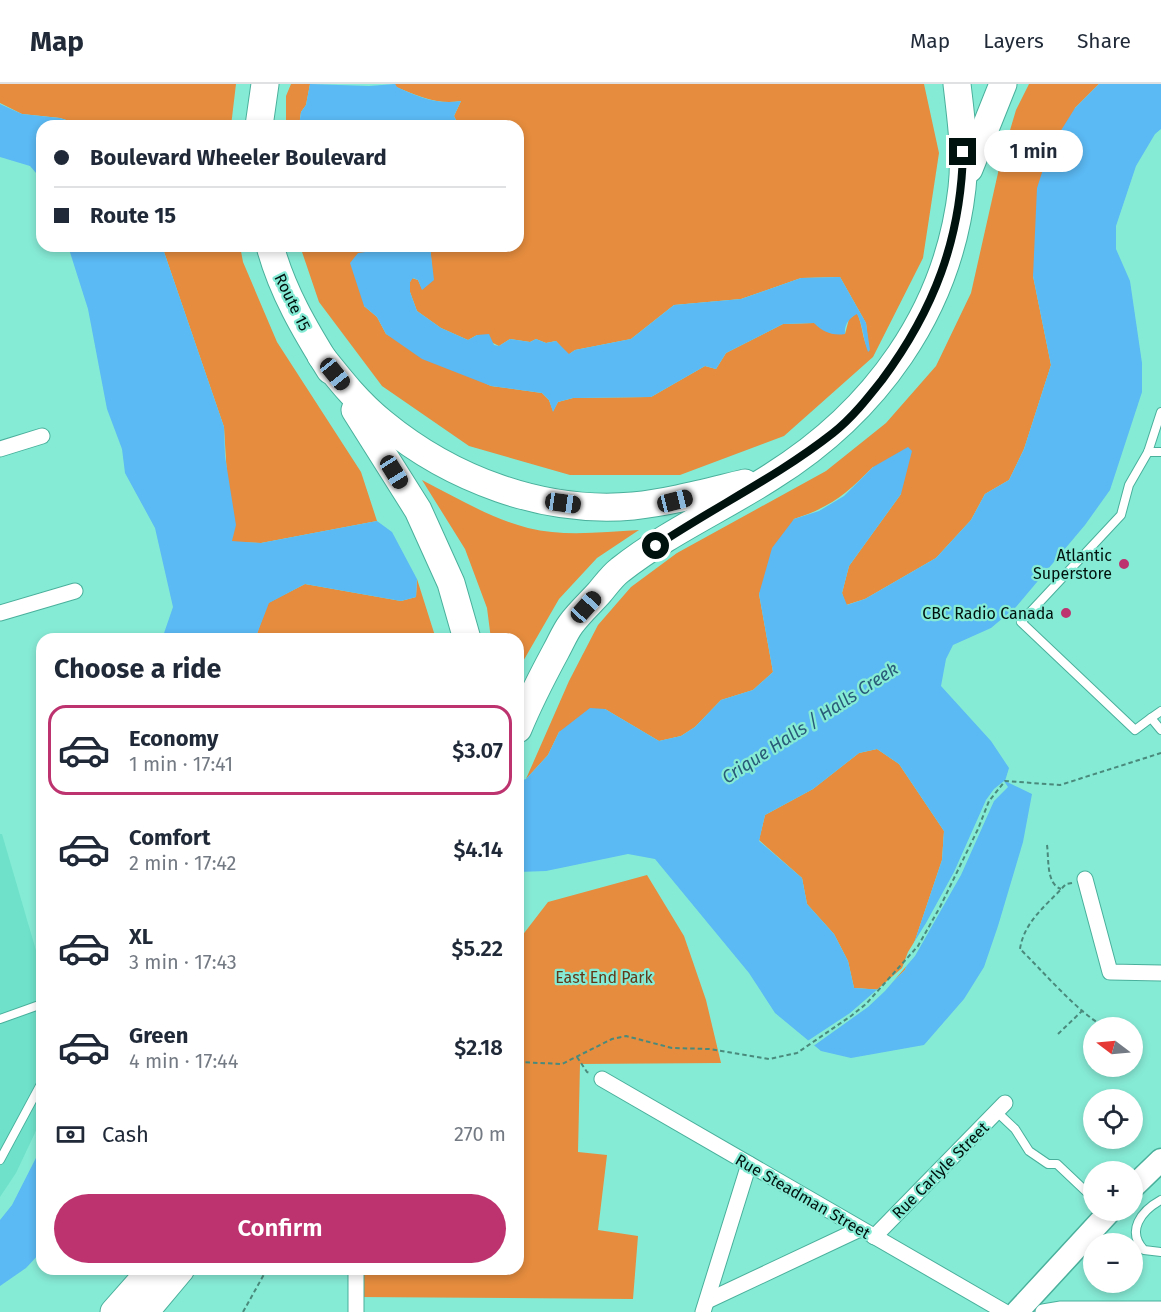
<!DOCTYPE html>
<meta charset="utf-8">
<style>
:root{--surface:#fff;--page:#f2f2f3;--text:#1f2937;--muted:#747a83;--line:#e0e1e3;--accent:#bd336f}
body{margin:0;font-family:"Fira Sans",sans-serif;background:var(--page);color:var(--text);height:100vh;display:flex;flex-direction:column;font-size:22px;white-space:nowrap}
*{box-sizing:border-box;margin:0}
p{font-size:20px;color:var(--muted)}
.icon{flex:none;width:33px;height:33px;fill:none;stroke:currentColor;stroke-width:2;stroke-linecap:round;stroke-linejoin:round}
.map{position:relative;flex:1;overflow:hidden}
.drawer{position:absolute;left:36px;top:549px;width:488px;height:642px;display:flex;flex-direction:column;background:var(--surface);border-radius:18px;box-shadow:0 3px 9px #0003}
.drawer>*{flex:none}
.banner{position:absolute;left:36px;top:36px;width:488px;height:132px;border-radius:18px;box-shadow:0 3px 9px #0003;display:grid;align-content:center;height:132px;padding:0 18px;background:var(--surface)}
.needle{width:39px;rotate:286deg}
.fabs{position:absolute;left:1083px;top:933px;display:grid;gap:12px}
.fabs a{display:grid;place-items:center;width:60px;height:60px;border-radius:50%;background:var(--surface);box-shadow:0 3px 9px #0003;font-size:30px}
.end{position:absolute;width:27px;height:27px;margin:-14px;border:8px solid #00120e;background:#fff;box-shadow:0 0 0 3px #fff}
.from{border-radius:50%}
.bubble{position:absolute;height:42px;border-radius:21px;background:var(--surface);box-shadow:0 3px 9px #0003;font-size:20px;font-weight:600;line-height:42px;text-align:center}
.car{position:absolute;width:18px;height:36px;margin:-18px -9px;border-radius:8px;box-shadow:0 0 4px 2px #0007;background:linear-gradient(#222 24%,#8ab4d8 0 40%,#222 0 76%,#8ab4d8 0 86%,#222 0)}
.banner b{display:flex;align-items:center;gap:21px;height:57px;font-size:22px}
.banner b+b{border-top:2px solid var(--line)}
.banner i{width:15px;height:15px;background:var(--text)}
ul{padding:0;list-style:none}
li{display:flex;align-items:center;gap:18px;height:90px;margin:0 12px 9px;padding:0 6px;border:3px solid transparent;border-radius:18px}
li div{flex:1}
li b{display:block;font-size:22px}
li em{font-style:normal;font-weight:600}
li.current{border-color:var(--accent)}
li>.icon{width:54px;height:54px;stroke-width:1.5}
h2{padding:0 18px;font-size:27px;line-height:72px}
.pay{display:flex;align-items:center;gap:15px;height:66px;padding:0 18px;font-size:22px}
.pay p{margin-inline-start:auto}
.cta{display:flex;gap:12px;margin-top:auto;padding:12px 18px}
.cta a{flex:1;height:69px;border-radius:36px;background:var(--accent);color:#fff;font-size:24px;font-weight:600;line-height:69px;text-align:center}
header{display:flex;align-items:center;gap:36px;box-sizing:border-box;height:84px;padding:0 30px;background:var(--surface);border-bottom:2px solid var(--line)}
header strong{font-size:28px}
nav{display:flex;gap:33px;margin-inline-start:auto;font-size:21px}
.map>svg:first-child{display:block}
.built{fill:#6fe1ca}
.green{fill:#e58c3e}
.water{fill:#5bb9f3;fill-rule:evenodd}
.pier{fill:#86ebd5}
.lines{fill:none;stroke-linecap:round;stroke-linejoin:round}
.lane-casing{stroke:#49b09c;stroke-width:10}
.street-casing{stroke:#49b09c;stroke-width:17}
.primary-casing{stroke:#49b09c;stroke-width:25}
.highway-casing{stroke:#49b09c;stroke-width:29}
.path{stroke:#4a8a7c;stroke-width:2;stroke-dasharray:4.5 3;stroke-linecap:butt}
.lane{stroke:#fff;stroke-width:8}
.street{stroke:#fff;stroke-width:15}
.primary{stroke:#fff;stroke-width:22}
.highway{stroke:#fff;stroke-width:27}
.route{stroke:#00120e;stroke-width:8}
.poi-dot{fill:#bd336f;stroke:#86ebd5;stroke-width:2}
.labels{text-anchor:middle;stroke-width:4.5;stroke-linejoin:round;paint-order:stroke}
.street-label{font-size:16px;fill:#00120e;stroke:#86ebd5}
.poi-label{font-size:16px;fill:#00120e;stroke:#86ebd5;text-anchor:end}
.park-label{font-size:16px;fill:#613918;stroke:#86ebd5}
.water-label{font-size:18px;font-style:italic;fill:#295b79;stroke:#86ebd5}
</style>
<header>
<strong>Map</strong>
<nav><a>Map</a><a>Layers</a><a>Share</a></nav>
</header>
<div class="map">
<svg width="1161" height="1228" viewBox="0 0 1161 1228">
<rect width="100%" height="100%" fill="#86ebd5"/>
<polygon class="built" points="0,750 2,750 42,887 42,1034 16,1089 0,1113"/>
<g class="green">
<polygon points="0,0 236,0 231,42 85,42 60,34 22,30 0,19"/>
<polygon points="291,0 310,0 306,21 301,28 299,42 286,42 286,12"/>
<path d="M395 0H924L939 69 923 174 873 273 784 352 680 391H570L469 362 382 302 319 218 300 162H376L373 167 364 222 377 233 386 250 491 302 542 309 549 316 553 327 558 318 573 314 651 313 705 282 716 285 726 269 783 240 814 239 845 250 849 235 857 229C863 242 862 255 869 267L866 239 840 193 801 194 741 215 674 221 631 255 575 266 568 271 556 257 546 259 536 255 530 258 510 255 499 262 477 251 468 256 441 244 417 227 410 208V198L412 194 418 196 422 205 433 196 430 162H518V42H459L454 32 461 17C437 21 418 12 396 3Z"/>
<path d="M1029 0H1099L1075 24 1033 192 1051 281 1024 365 1009 396 985 410 971 436 936 474 865 515 846 521 842 509 849 482 901 410 873 383C846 410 831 423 794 435L759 510 773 588 753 606 721 616 695 643 681 652 659 657 605 625 559 648 548 671 526 695 569 597 598 541 631 503 677 469 826 387 886 339 936 282 971 209 1000 80 1016 26Z"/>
<polygon points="162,162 240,162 243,178 277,258 361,388 377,437 261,459 231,458 224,343"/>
<path d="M422 396C457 414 490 434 528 444 564 453 602 448 639 446L597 474 559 515 518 586V555H491L487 524 465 465Z"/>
<polygon points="417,495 436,555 255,555 268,519 305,500 401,517 416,513"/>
<polygon points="877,665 899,680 944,747 942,776 905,886 884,906 854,904 848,877 834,850 807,820 802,794 759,756 765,731 813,705 859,669"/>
<polygon points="647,791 684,852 706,916 721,979 580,980 578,1068 607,1071 598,1146 638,1152 633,1215 356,1213 356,1185 518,1185 518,857 548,818"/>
</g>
<g class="water">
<path d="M310 0 369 2 395 0 397 3C418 13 437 21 461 17L454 32 459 42H299L301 28 306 21Z"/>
<path d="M1099 0H1161V45L1155 50 1136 82 1116 142V165L1130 197 1142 279V308L1110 406 1085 441 1016 523 991 544 953 561 946 575 941 602 991 657 1009 684 1005 697 1032 710 1023 758 998 842 984 883 964 915 924 961 851 974 821 967 775 929 749 889 655 775 628 770 546 787 518 788V698L526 695 548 671 559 648 590 624 605 625 659 657 681 652 695 643 721 616 753 606 773 588 759 510 772 464 794 435 819 427 844 412 873 383 908 363 912 367 901 410 849 482 842 509 847 521 865 515 936 474 971 436 985 410 1009 396 1024 365 1051 281 1033 192 1037 104 1050 64 1075 24ZM877 665 899 680 944 747 942 776 905 886 884 906 854 904 848 877 834 850 807 820 802 794 759 757 765 731 813 705 859 669Z"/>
<polygon points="0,20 22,30 60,34 85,42 42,42 42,96 30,82 0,73"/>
<polygon points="68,162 162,162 224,343 225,372 236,441 232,457 261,459 377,437 392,448 417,495 416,513 401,517 305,500 269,519 255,555 162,555 173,523 155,444 125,389 122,365 107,325 88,225"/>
<path d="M376 162H430L434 196 422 206 418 196 413 194 410 198V208L417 227 441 244 468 256 477 251 489 250 494 261 499 262 510 255 530 258 536 255 546 259 556 257 569 270 575 266 631 255 674 221 741 215 801 194 840 193 866 239 870 266 868 268C863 255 863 241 857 230 849 234 844 241 845 250 832 252 823 248 814 239L783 240 726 269 716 285 705 282 651 313 573 314 558 318 553 328 549 316 542 309 491 302 422 275 386 250 377 233 364 222 350 179 358 169 373 167Z"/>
<polygon points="42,1062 42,1167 26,1184 0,1202 0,1136 12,1121"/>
</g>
<polygon class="pier" points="1004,697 1008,703 994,717 961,791 915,872 885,907 868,923 812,963 806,958 850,929 902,884 908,868 926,839 954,788 986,716 994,705"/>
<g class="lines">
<defs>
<g id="lane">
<polyline points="1161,328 1148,368 1129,401 1121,431 1021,538 1135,646 1151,634 1161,646"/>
<polyline points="1148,368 1161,368"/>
<polyline points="1151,634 1161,627"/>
<polyline points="0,935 42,920"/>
<polyline points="997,1028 1015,1045 1029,1067 1048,1080 1057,1080 1094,1115"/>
<polyline points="0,1076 42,998"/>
<path d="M1161 1116C1141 1127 1126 1147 1144 1166L1161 1168"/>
</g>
<g id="street">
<polyline points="0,365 42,352"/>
<polyline points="0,529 75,507"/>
<polyline points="1085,795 1110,888 1161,889"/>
<polyline points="602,995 1005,1228"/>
<polyline points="874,1153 1005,1019"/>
<polyline points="707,1217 860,1145"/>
<polyline points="356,1228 356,1185"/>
<polyline points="703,1228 749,1080"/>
<polyline points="1043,1228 1061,1225 1161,1225"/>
</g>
<g id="primary">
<polyline points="1132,1104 1161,1076"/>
<polyline points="1017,1228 1111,1126"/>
</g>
<g id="highway">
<polyline points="259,42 265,0"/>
<polyline points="969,85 1003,0"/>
<path d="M270 162C282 207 305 246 330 286"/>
<path d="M321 272C340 296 359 320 383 339 451 395 543 430 633 422 671 418 707 408 745 399"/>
<polyline points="355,326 418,426 451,499 467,555"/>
<path d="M518 645C529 618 542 593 556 567 561 558 565 548 571 540 579 529 590 519 599 509 605 502 612 492 620 486 667 449 721 425 771 393 875 328 948 228 962 104 966 69 961 35 957 0"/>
<polyline points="114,1228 152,1185"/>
<polyline points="145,1228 181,1185"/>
</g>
</defs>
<use href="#lane" class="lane-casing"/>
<use href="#street" class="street-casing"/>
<use href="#primary" class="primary-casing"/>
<use href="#highway" class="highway-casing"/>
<g class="path">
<path d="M1047 761C1049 775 1046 800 1061 805"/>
<path d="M1072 799 1066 800C1048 820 1024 837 1020 865 1041 885 1080 931 1104 942"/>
<polyline points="1058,950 1083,926"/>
<polyline points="577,973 587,988 590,989"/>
<polyline points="518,978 562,980 612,955 626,952 672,964 709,965 769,975 797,969 851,932 866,920 918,862 940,823 978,745 989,717 1005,697 1060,701 1161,669"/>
<polyline points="243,1228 267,1185"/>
</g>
<use href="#lane" class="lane"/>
<use href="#street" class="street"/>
<use href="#primary" class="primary"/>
<use href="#highway" class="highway"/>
</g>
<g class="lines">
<path class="route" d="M656 462C714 423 777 393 833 349 852 334 867 315 882 296 934 226 961 155 963 68"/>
</g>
<g class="poi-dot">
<circle cx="1124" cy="480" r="6"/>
<circle cx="1066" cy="529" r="6"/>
</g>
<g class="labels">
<g class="street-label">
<text transform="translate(293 218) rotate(64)" y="6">Route 15</text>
<text transform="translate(940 1086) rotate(-45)" y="6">Rue Carlyle Street</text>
<text transform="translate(803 1112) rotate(30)" y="6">Rue Steadman Street</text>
</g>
<g class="poi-label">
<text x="1112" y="477">Atlantic<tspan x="1112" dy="18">Superstore</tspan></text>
<text x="1054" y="535">CBC Radio Canada</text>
</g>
<g class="park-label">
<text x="604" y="899">East End Park</text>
</g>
<g class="water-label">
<text transform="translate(810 639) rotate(-33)" y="6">Crique Halls / Halls Creek</text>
</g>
</g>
</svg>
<div class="fabs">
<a><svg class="needle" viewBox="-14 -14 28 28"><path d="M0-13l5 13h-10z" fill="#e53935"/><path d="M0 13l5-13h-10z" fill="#747a83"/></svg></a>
<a><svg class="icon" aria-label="locate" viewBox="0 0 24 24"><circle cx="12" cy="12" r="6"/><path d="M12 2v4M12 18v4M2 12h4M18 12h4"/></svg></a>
<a>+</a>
<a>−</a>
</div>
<i class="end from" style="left:656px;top:462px"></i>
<i class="end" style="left:963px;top:68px"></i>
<div class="bubble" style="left:984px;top:46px;width:99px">1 min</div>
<i class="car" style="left:335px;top:290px;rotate:141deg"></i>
<i class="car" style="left:394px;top:388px;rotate:148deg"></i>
<i class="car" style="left:675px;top:417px;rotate:76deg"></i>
<i class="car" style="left:563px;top:419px;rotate:98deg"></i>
<i class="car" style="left:586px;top:523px;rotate:42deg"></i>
<div class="banner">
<b><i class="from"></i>Boulevard Wheeler Boulevard</b>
<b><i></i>Route 15</b>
</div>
<section class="drawer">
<h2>Choose a ride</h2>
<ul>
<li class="current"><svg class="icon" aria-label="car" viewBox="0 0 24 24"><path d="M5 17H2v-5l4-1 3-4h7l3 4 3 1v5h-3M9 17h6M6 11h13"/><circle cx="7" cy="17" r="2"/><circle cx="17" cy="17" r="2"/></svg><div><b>Economy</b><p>1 min · 17:41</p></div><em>$3.07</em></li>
<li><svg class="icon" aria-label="car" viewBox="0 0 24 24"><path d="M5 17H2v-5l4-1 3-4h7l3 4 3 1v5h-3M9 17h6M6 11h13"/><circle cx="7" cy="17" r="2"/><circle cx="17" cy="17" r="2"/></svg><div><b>Comfort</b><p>2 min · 17:42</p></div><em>$4.14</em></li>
<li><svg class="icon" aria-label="car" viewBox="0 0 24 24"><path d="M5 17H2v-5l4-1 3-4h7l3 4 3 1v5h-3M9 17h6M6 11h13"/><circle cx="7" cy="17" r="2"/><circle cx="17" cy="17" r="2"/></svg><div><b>XL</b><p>3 min · 17:43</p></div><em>$5.22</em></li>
<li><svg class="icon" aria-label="car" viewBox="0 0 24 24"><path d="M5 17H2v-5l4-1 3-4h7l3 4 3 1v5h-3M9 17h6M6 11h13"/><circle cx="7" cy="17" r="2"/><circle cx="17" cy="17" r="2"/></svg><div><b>Green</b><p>4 min · 17:44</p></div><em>$2.18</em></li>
</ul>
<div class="pay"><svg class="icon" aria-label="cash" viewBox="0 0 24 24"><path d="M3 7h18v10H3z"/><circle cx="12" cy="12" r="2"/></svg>Cash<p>270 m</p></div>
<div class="cta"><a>Confirm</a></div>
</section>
</div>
